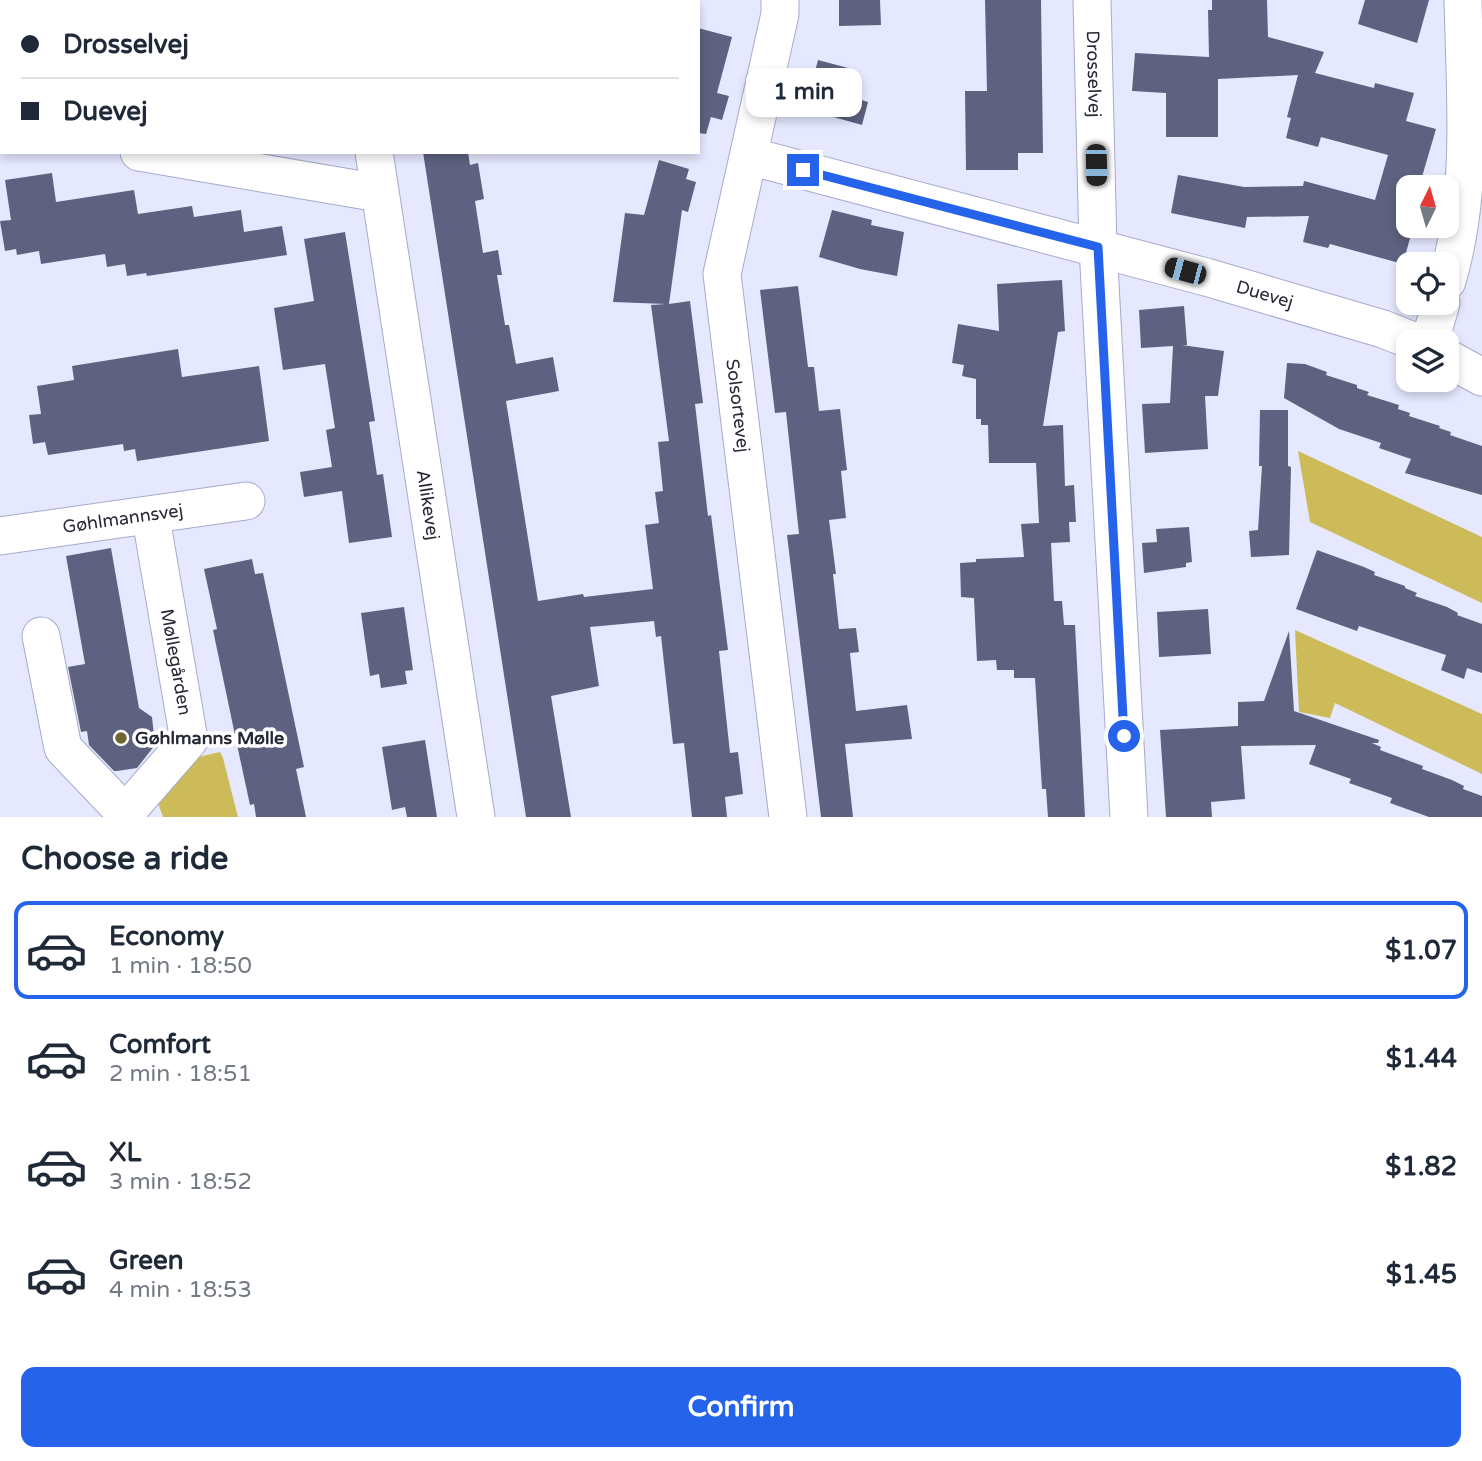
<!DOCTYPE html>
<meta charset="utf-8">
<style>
:root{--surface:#fff;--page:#f6f6f7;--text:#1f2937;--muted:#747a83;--line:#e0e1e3;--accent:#2563eb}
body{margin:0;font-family:"Varela Round",sans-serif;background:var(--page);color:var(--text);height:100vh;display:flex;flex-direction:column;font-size:26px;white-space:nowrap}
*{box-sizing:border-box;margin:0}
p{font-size:23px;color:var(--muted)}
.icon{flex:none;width:38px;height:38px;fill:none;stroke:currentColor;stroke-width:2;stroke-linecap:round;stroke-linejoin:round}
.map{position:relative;height:817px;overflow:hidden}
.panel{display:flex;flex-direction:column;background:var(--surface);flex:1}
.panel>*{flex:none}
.banner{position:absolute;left:0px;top:0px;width:700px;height:154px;box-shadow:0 4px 10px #0003;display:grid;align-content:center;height:154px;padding:0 21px;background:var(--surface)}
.needle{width:46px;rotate:5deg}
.buttons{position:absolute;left:1396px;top:175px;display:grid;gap:14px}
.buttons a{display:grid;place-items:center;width:63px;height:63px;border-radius:14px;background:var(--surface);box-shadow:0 4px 10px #0003;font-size:35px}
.end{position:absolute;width:32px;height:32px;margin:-16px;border:9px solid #2563eb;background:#fff;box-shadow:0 0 0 4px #fff}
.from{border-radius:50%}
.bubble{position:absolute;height:49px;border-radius:14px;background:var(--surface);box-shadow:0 4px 10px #0003;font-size:23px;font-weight:700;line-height:49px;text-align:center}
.car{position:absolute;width:21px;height:42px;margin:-21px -10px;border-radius:9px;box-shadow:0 0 5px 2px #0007;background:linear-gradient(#222 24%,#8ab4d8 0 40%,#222 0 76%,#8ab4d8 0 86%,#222 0)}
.banner b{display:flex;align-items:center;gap:24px;height:66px;font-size:26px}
.banner b+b{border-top:2px solid var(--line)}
.banner i{width:18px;height:18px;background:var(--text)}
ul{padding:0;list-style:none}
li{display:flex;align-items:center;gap:21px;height:98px;margin:0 14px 10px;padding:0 7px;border:4px solid transparent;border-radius:14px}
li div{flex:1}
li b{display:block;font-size:26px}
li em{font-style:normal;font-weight:700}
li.current{border-color:var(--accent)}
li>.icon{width:63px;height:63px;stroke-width:1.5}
h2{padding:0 21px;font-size:32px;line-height:84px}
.cta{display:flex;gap:14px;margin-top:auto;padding:14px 21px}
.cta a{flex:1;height:80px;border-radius:14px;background:var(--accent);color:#fff;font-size:28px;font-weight:700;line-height:80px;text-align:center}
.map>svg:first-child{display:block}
.grass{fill:#cdbb59}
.building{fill:#5e6280}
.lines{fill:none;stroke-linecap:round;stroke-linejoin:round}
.minor-casing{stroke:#a6aacc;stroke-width:39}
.minor{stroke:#fff;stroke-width:37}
.route{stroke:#2563eb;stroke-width:9}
.poi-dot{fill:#706633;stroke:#fff;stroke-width:2.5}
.labels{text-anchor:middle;stroke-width:7;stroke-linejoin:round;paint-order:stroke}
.street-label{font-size:18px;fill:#262835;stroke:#fff}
.poi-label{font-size:18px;font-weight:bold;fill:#262835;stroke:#fff;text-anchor:start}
</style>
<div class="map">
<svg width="1482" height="817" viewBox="0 0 1482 817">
<rect width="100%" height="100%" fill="#e5e8fe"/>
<g class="grass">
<polygon points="1298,451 1482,537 1482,603 1310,522"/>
<polygon points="1295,630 1482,714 1482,774 1335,703 1330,718 1299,712"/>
<polygon points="220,752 223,758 238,817 163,817 158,803 185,760"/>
</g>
<g class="building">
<polygon points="839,0 880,0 881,25 839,26"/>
<polygon points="985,0 1041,0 1043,153 1018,153 1018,170 966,170 965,91 987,91"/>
<polygon points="1212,0 1267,0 1268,37 1324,52 1315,73 1374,88 1375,83 1414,93 1406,121 1436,129 1419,187 1409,187 1409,226 1413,227 1403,264 1330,244 1328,248 1303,242 1309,216 1247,217 1245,228 1171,213 1178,175 1244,187 1303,186 1304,181 1375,200 1388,155 1321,137 1318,147 1286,138 1291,118 1287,117 1298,75 1218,79 1218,137 1166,137 1166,93 1132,91 1135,53 1209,57 1208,10 1212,10"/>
<polygon points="1365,0 1429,0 1417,43 1358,24"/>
<polygon points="698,28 732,37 717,93 729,96 722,120 711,117 706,134 698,133"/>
<polygon points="818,60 852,69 845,95 868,102 862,125 805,109"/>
<polygon points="423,152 468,152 470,165 478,163 484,199 475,201 483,253 498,250 502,275 497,275 505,325 509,325 516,364 553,357 559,391 506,401 538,601 583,594 584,597 653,589 645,525 659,523 655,492 663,491 658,442 669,441 651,305 666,304 613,302 625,213 644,215 659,160 689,169 686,179 696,182 688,212 682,210 669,304 690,301 703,403 695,404 708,516 711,515 728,650 719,651 730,753 738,752 743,794 725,797 727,817 692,817 684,743 673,744 661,636 656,637 654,621 590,627 599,686 551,696 571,817 526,817"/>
<polygon points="52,173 56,202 134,190 138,214 192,206 194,217 241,210 244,232 282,226 287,255 147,276 146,273 127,276 125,264 107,267 105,254 41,264 39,251 17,255 16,249 5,251 0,221 11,220 5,180"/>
<polygon points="832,210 872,220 871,225 904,232 897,276 860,269 819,257"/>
<polygon points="345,232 375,421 369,422 377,475 383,474 392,537 349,543 342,491 304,497 300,472 332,467 326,430 335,428 325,364 283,370 274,308 314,301 304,239"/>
<polygon points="1062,280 1065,331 1058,332 1043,426 1063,425 1065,486 1074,485 1076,522 1069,522 1070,542 1051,543 1054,601 1062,601 1064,625 1075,625 1085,817 1048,817 1046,789 1042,789 1035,678 1014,678 1014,670 997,670 996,660 977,661 974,598 961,597 960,563 976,562 976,559 1024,557 1021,524 1039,523 1036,463 989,463 988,425 981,425 981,419 976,419 976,379 962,376 964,365 952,363 958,324 999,331 997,284"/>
<polygon points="798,286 808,367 814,367 819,411 840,409 847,470 841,471 846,518 829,520 836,574 833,574 839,629 856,628 859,652 850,653 856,711 907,705 912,739 845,744 853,817 821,817 787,535 799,534 786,412 775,413 760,290"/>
<polygon points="1184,306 1187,345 1182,345 1224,351 1218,396 1205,396 1208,449 1145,453 1142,404 1170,403 1173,346 1141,348 1139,310"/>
<polygon points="178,349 182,377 259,366 269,441 137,461 135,449 124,451 123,444 48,455 45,442 33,444 29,415 41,414 37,386 74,380 72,366"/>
<polygon points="1287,363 1305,364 1327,372 1326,375 1357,385 1357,388 1369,392 1367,395 1399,405 1398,409 1410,413 1409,416 1440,426 1439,428 1451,432 1450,435 1482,446 1482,495 1405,473 1411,459 1379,448 1381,443 1339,429 1284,398"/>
<polygon points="1260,410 1288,410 1288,466 1291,467 1289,555 1251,557 1249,531 1258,530 1262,466 1259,466"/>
<polygon points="1189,527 1192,562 1186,563 1186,567 1144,573 1142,543 1157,542 1156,529"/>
<polygon points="111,548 139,708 152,717 155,745 137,768 117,771 114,771 89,745 87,731 81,732 68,667 85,664 66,556"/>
<polygon points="1317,550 1364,567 1375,572 1374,575 1405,586 1405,588 1417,593 1415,596 1447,607 1458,613 1457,615 1482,624 1482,673 1467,668 1464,679 1441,670 1446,655 1359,626 1357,631 1296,609"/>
<polygon points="252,559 255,574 263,573 304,767 296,769 306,817 256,817 254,804 250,805 236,740 213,630 217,629 204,569"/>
<polygon points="404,607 413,670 405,671 407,684 381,688 379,674 370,676 361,613"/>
<polygon points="1208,609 1211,654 1159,657 1157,612"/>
<polygon points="1289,631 1294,711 1379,740 1378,743 1372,743 1381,747 1380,750 1423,766 1422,769 1452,780 1464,786 1463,789 1482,796 1482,817 1429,817 1390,803 1392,798 1349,783 1351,779 1309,764 1316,745 1241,746 1245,799 1211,802 1212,817 1166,817 1160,730 1238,726 1238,702 1264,701"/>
<polygon points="425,740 437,817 407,817 405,807 392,810 382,747"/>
</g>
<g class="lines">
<defs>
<g id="minor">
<path id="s1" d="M780 0V14L722 274 788 817"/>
<path id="s2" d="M1092 0 1098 247 1129 817"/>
<polyline points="139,152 379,193"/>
<path id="s3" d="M374 152 476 817"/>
<path id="s4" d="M749 156 1206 277 1383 329 1413 341"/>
<path d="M1447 281C1474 190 1465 94 1463 0"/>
<polyline points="1430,341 1441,303"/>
<polyline points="1447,358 1482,377"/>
<path id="s5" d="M0 536 246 501"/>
<polyline points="41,636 63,748 125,813"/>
<polyline points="122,817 189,740 153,530"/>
</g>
</defs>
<use href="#minor" class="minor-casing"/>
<use href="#minor" class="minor"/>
</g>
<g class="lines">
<polyline class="route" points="803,170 1098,247 1124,736"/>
</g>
<circle class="poi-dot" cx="121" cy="738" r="7"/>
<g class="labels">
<g class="street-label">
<text dy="6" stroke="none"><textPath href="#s2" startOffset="74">Drosselvej</textPath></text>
<text dy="6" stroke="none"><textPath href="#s4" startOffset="534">Duevej</textPath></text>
<text dy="6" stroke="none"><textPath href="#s1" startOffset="413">Solsortevej</textPath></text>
<text dy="6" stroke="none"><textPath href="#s3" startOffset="357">Allikevej</textPath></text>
<text dy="6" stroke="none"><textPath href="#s5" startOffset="124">Gøhlmannsvej</textPath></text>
<text transform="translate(176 662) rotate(80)" y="6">Møllegården</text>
</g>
<g class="poi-label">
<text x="135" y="744">Gøhlmanns Mølle</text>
</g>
</g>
</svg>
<div class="buttons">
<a><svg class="needle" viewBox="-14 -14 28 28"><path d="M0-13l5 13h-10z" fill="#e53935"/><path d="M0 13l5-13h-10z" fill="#747a83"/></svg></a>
<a><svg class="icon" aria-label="locate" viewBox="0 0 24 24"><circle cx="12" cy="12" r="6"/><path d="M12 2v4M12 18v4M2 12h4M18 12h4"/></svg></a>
<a><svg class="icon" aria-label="layers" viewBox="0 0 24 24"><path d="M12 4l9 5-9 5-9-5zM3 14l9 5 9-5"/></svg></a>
</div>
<i class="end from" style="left:1124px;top:736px"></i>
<i class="end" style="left:803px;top:170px"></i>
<div class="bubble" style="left:746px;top:68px;width:116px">1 min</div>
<i class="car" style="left:1096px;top:165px;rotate:179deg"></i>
<i class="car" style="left:1185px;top:271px;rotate:285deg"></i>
<div class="banner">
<b><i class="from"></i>Drosselvej</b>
<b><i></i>Duevej</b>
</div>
</div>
<section class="panel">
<h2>Choose a ride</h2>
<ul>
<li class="current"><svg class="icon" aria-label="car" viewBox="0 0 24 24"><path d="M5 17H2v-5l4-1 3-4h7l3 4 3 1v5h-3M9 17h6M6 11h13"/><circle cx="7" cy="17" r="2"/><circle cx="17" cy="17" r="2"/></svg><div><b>Economy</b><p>1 min · 18:50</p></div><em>$1.07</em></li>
<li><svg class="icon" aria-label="car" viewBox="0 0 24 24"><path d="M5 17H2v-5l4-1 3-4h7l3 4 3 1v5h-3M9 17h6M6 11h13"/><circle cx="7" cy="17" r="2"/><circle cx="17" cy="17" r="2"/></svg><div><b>Comfort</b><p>2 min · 18:51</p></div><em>$1.44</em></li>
<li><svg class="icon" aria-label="car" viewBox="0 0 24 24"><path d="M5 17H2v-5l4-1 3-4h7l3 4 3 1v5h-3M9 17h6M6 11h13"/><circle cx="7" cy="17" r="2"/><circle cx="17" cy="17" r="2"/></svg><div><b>XL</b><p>3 min · 18:52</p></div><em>$1.82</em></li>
<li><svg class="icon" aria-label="car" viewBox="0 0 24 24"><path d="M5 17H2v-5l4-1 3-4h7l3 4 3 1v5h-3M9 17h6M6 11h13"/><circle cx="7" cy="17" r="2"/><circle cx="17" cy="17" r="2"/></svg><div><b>Green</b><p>4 min · 18:53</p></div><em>$1.45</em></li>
</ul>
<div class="cta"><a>Confirm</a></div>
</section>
